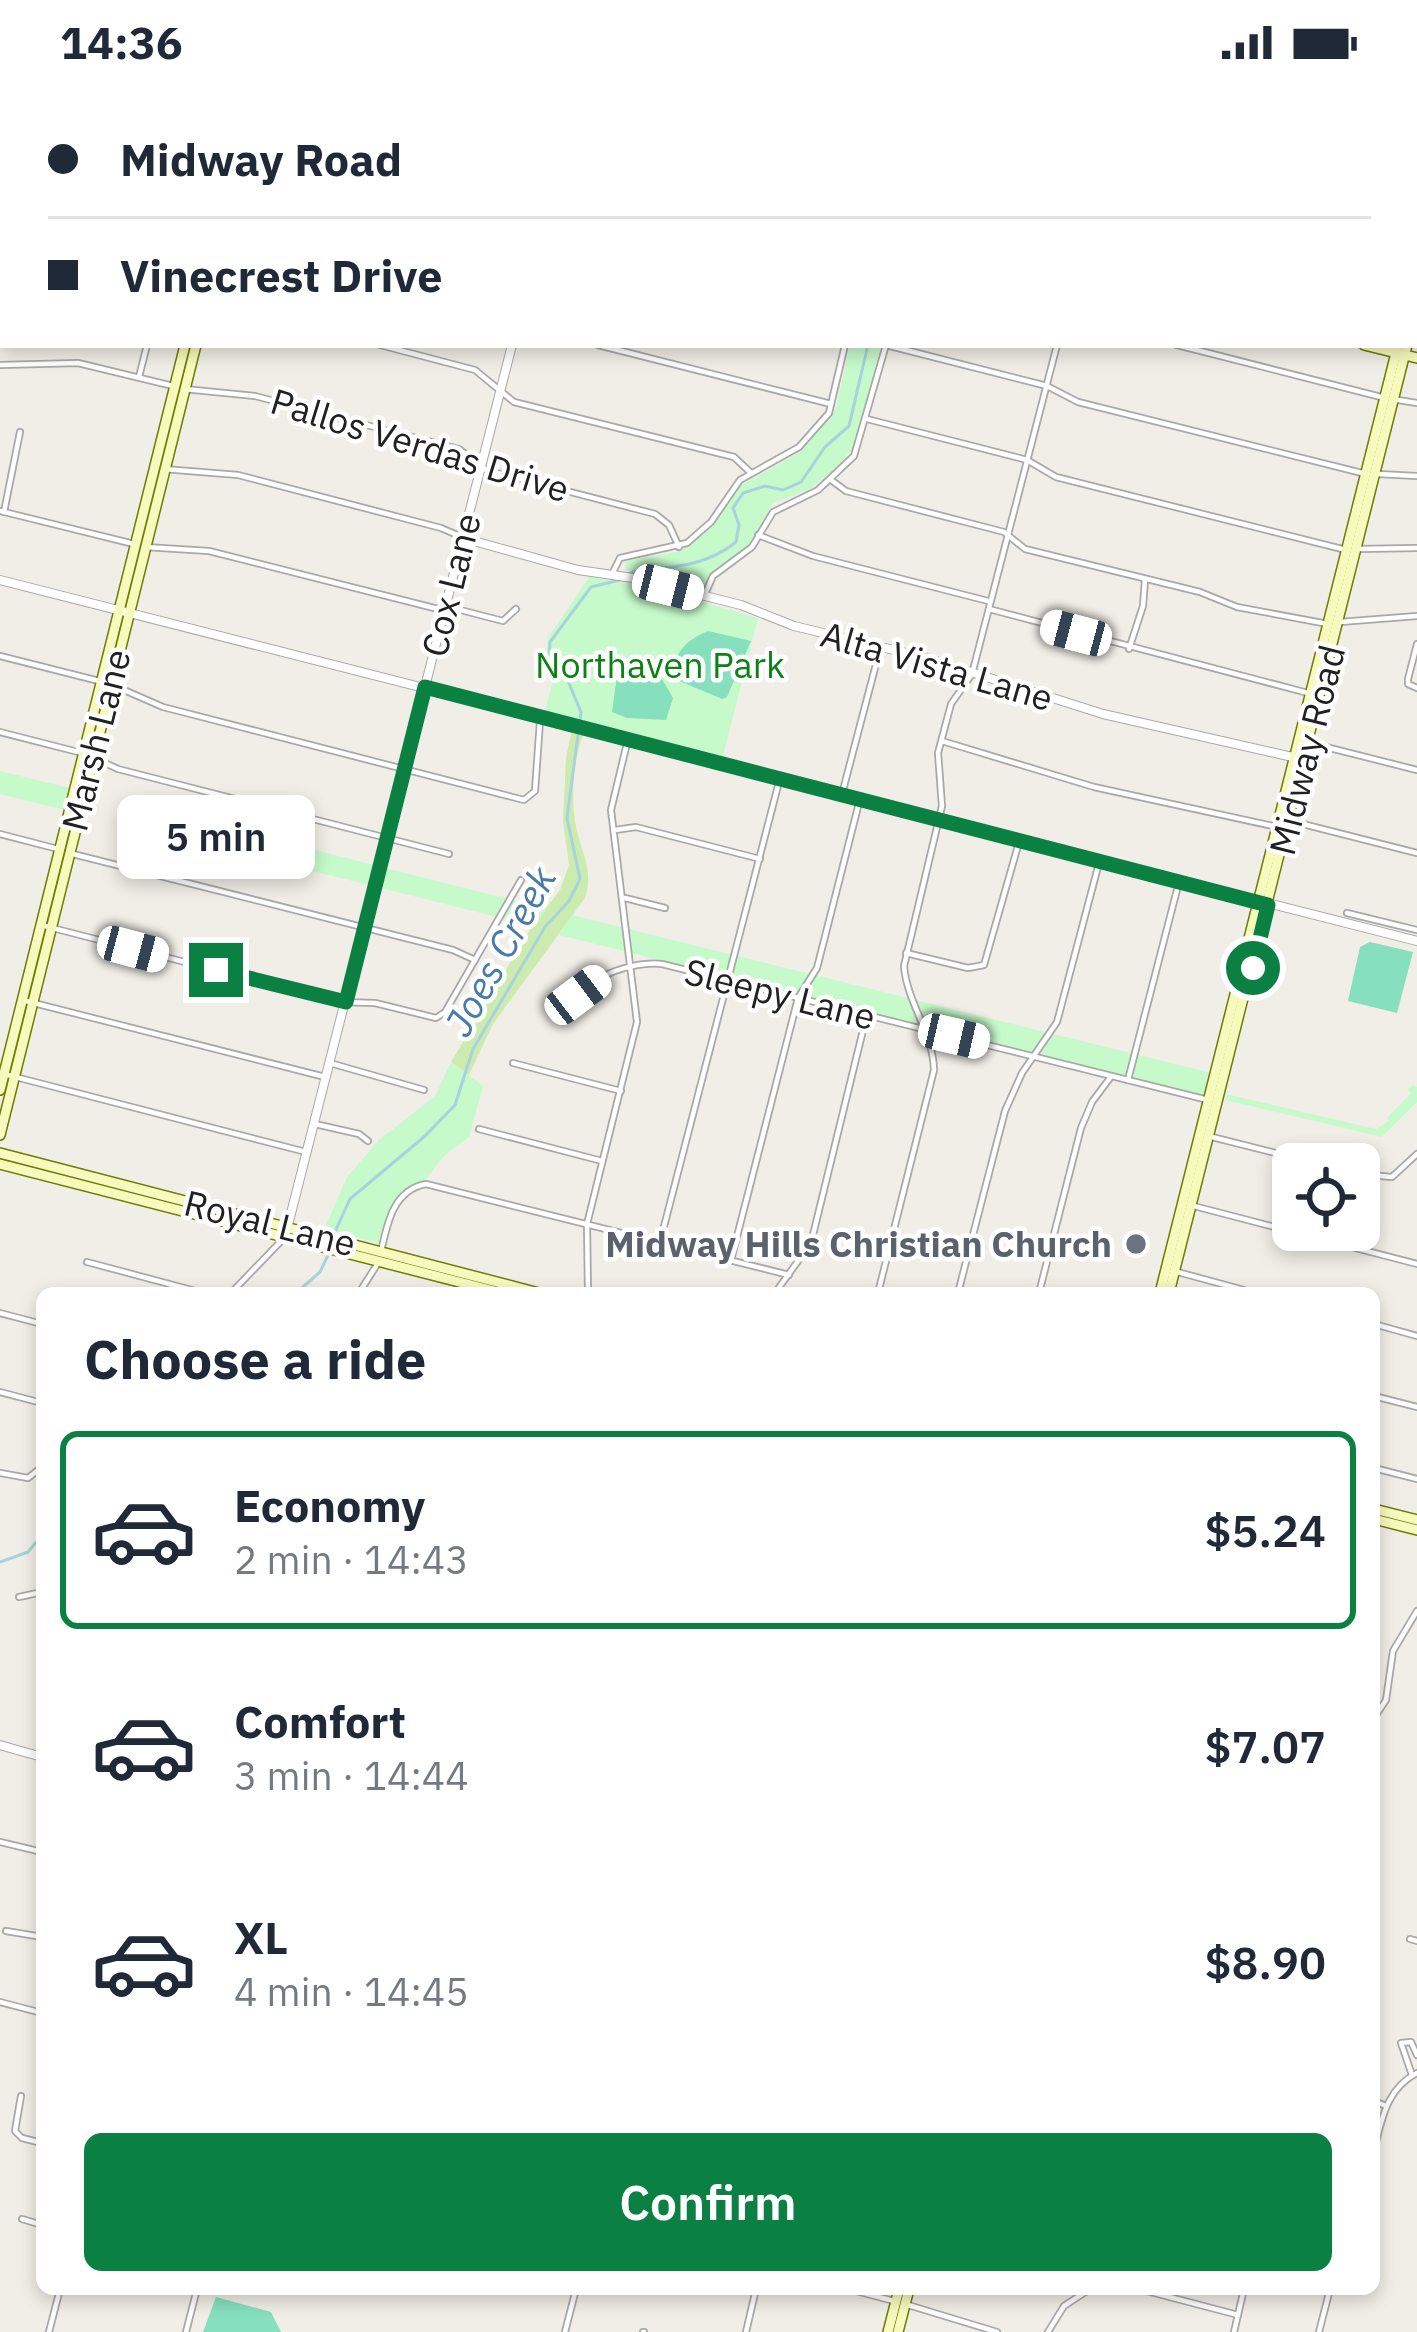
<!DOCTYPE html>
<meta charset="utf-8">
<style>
:root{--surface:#fff;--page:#f6f6f7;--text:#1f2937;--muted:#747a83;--line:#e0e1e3;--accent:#0b8043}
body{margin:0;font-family:"IBM Plex Sans",sans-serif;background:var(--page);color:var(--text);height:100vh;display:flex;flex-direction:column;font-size:45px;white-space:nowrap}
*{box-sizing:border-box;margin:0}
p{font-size:39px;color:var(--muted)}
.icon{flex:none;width:66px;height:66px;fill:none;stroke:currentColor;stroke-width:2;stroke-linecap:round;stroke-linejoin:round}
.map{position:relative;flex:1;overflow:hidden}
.sheet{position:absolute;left:36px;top:1203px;width:1344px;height:1008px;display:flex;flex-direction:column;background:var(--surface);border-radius:18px;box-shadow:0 6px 18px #0003}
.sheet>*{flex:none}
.hud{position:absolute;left:0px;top:0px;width:1419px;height:264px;box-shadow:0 6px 18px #0003;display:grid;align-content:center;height:264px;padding:0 48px;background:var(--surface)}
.tools{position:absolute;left:1272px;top:1059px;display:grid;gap:24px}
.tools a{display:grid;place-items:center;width:108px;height:108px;border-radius:18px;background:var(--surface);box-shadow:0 6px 18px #0003;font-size:60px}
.end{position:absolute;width:54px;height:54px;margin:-27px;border:15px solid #0b8043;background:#fff;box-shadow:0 0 0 6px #fff}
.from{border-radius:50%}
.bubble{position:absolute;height:84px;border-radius:18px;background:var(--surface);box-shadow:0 6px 18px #0003;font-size:39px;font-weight:600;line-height:84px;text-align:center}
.car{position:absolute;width:36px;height:72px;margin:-36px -18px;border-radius:15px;box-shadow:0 0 9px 3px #0007;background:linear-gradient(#fff 24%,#345 0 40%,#fff 0 76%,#345 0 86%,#fff 0)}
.hud b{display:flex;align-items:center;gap:42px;height:114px;font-size:45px}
.hud b+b{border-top:3px solid var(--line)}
.hud i{width:30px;height:30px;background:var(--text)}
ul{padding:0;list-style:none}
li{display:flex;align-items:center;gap:36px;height:198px;margin:0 24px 18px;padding:0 24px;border:6px solid transparent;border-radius:18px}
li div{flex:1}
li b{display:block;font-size:45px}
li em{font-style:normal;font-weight:600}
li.active{border-color:var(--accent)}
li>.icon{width:108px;height:108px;stroke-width:1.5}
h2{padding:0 48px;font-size:54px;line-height:144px}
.cta{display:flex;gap:24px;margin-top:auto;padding:24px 48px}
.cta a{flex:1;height:138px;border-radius:18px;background:var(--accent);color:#fff;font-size:48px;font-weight:600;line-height:138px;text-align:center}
.status{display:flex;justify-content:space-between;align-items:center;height:84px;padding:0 60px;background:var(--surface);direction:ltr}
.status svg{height:33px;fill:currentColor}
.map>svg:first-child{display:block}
.grass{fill:#ccebae}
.park{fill:#c6faca}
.pitch{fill:#86e0bd}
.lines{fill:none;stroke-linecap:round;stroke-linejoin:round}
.stream{stroke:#a8d2df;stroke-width:3}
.minor-casing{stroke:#a8a8a8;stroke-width:8}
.tertiary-casing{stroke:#a8a8a8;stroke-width:10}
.secondary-casing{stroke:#6f7b05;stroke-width:12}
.minor{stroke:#fff;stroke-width:4.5}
.tertiary{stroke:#fff;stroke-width:8}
.secondary{stroke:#f7fabd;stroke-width:9}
.route{stroke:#0b8043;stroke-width:15}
.worship-dot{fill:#6b7280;stroke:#fff;stroke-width:4.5}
.labels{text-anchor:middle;stroke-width:9;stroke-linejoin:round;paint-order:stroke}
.street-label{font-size:36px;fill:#212121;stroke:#fff}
.park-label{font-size:36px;fill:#0b8215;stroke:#fff}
.worship-label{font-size:36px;font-weight:bold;fill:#5b616d;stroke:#fff;text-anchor:end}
.water-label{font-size:39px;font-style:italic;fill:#497aaa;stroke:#fff}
</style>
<div class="status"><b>14:36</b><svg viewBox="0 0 49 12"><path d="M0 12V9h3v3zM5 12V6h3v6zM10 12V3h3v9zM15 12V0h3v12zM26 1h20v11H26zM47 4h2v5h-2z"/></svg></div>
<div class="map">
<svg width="1417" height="2248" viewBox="0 0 1417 2248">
<rect width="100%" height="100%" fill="#f1eee7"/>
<path class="grass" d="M572 646 584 649C573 675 571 708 575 737 579 765 595 785 585 814L493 940 469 991 451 978 532 842 560 806 569 781 563 737 566 674Z"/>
<g class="park">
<polygon points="850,261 881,261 856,360 836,385 808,406 773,419 746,465 713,487 701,505 625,486 626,477 681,467 720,433 736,404 797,370 836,324"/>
<polygon points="589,493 643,501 758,534 723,672 545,627 555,588 546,578 548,554"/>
<polygon points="0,687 70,704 65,726 0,710"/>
<polygon points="150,724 547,825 533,842 145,745"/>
<polygon points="572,831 1211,989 1204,1011 559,851"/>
<path d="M451 978 483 1002 469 1053 445 1071 424 1097C394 1102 386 1133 379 1159L324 1146 347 1093 379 1056 435 1012Z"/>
<polygon points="1413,1001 1417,1003 1417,1018 1382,1053 1225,1016 1226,1010 1376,1045 1389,1037 1387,1034 1411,1009 1408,1006"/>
</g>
<g class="pitch">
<path d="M708 547 751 557 727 613 722 615 670 593C677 567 683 558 708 547Z"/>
<path d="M634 579C657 583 662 594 673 614L666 636 627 634 612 628 618 585Z"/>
<polygon points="1370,858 1413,868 1397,929 1348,917 1360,863"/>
<polygon points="216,2213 271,2228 281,2248 203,2248"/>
</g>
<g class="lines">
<g class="stream">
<polyline points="1022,0 1034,3"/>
<polyline points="987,3 994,0"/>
<path d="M627 491C643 481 661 486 678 482 699 479 720 471 736 458L739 441 733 424 743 409 765 402 783 406 801 398 825 363 849 342 868 261"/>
<polyline points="334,1150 350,1115 425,1052 455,1021 473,965 545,843 569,817 580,795 567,734 581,628 563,585 549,573 550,558 591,503 620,496"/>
<polyline points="296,1209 320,1188 328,1171"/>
<polyline points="0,1478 28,1468 42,1451"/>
</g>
<defs>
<g id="minor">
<polyline points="848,0 856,3"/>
<polyline points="1177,0 1189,3"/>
<polyline points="752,3 753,0"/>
<polyline points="1127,3 1128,0"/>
<polyline points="1416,63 1417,64"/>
<polyline points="0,135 3,131"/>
<polyline points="1416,148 1417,149"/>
<polyline points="0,158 3,158"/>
<polyline points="0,220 3,220"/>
<polyline points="380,261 475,286 514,318 734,373 750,388"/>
<polyline points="598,261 831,320"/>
<polyline points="886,261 1047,302 1078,318 1366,390"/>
<polyline points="1177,261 1381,313"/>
<polyline points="0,281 78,279 173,302"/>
<polyline points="139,293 147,261"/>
<polyline points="184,305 255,312 459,365 486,386 655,430 669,441 679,463"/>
<polyline points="1392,315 1417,319"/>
<polyline points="867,335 1027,376 1056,393 1346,466"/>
<polyline points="164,385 238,391 441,444 462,453"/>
<polyline points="1378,390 1417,392"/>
<polyline points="831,396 846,407 1004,448 1025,465 1200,508 1237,523 1328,540"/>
<polyline points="0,427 134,460"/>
<polyline points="4,428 20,348"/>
<polyline points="758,451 813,472 988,517"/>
<polyline points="145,463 209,467 438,525 449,523 503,537 516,525"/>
<polyline points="1358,465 1417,464"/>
<polyline points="612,490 620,474 687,459 711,438 740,396 799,363 829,329 845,261"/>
<polyline points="704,512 713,492 752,463 773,428 818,406 854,372 886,261"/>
<polyline points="989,525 1308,609"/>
<polyline points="1340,538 1417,532"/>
<polyline points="1417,560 1408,595 1408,600 1417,604"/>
<polyline points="1129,565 1143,522 1145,495"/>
<polyline points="0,572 99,597"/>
<polyline points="110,600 163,623 524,716 535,707 540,637"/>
<polyline points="0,648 82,669"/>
<polyline points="942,657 1094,703 1273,742"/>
<polyline points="1310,659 1417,686"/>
<polyline points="92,673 118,685 449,770"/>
<polyline points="842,710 880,565"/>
<polyline points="1291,737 1417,769"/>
<polyline points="615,746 636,743 760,775"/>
<polyline points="0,750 58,765"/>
<polyline points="69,769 453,866 475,876"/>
<polyline points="625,814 665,824"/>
<polyline points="1347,829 1417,846"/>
<polyline points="41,841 340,918 375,919 436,934 445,928 521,796"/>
<polyline points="906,869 968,884 984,881 1019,758"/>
<path d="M567 913C582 911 589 901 602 893 618 884 644 878 662 880L1208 1016"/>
<polyline points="22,916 325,993"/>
<polyline points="330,979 424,1006"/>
<polyline points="513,979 621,1007"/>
<polyline points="4,990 306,1068"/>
<polyline points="1128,996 1179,798"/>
<polyline points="315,1040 359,1050 368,1057"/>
<polyline points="479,1045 602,1077"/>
<polyline points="1212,1053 1319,1080"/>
<polyline points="1359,1090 1392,1093 1417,1070"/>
<polyline points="1190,1121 1417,1180"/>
<polyline points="660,1158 780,694"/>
<path d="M381 1168C387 1140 393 1106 426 1100L789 1191"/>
<polyline points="731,1176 798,914 817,884 860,715"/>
<polyline points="87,1178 203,1209"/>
<polyline points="1174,1187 1255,1209"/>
<polyline points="231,1209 285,1153"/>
<polyline points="359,1209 378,1179"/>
<polyline points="588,1209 587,1140 637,938 611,726 628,655"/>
<polyline points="775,1209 811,1159 866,934"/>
<path d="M878 1209 934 986C933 948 907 919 904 882L942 722 938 669 951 620 972 590 1057 261"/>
<polyline points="958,1209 1005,1027 1022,989 1057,938 1099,779"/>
<polyline points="1039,1209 1081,1044 1092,1018 1110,994"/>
<polyline points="0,1229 42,1240"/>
<polyline points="1374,1240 1417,1252"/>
<polyline points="0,1308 42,1319"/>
<polyline points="1374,1312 1417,1323"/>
<polyline points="1374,1384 1417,1395"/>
<polyline points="0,1389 28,1394 42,1383"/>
<polyline points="19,1513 42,1508"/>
<polyline points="1374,1634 1386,1616 1393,1567 1417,1527"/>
<polyline points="0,1758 42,1768"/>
<polyline points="6,1847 42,1853"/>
<polyline points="1410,1855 1417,1857"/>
<polyline points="0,1918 42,1929"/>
<polyline points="1412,1991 1401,1959 1411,1958 1417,1971"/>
<polyline points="21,2012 15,2047 22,2054 42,2059"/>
<polyline points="1374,2017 1386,2022"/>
<path d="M1374 2066C1382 2035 1386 2005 1417 1989"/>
<polyline points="22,2135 42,2141"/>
<polyline points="848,2205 894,2217"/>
<polyline points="1139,2205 1238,2231"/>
<polyline points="905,2220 997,2248"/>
<polyline points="49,2248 60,2205"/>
<polyline points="186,2248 197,2205"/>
<polyline points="565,2248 576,2205"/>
<polyline points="643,2248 644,2248"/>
<polyline points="746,2248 756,2205"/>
<polyline points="1048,2248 1064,2222 1090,2205"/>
<polyline points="1234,2248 1244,2205"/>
<polyline points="1319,2248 1330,2205"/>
</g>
<g id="tertiary">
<polyline points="576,3 577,0"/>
<polyline points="946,3 949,0"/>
<polyline points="463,454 578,486 633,494 741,521 794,542 927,574 1103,630 1297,674"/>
<polyline points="0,496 1417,857"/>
<polyline points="286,1149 512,261"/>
<polyline points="0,1661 42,1673"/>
</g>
<g id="secondary">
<polyline points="329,0 340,3"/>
<polyline points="370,0 382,3"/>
<polyline points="255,3 256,0"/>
<polyline points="265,3 266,0"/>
<polyline points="352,3 352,0"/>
<polyline points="1416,192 1417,188"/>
<polyline points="1416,227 1417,223"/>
<polyline points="1364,261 1417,274"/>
<polyline points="0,1006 185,261"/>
<polyline points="0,1051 196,261"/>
<polyline points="0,1069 539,1209"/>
<polyline points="0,1080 502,1209"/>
<polyline points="1160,1209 1398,261"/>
<polyline points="1169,1209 1407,261"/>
<polyline points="1374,1425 1417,1436"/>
<polyline points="1374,1435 1417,1446"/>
<polyline points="888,2248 899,2205"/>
<polyline points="898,2248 909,2205"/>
</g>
</defs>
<use href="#minor" class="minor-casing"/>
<use href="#tertiary" class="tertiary-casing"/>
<use href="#secondary" class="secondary-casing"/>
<use href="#minor" class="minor"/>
<use href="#tertiary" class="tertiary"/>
<use href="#secondary" class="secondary"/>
</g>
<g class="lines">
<polyline class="route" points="216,886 346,918 425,603 1268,821 1253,884"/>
</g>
<circle class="worship-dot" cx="1136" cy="1160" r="12"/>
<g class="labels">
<g class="street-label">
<text transform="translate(420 361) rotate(17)" y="13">Pallos Verdas Drive</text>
<text transform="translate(451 501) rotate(-76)" y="13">Cox Lane</text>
<text transform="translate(937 582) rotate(16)" y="13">Alta Vista Lane</text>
<text transform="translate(96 656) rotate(-76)" y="13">Marsh Lane</text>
<text transform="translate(1307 666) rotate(-76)" y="13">Midway Road</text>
<text transform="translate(780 910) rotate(14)" y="13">Sleepy Lane</text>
<text transform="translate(270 1139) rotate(14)" y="13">Royal Lane</text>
</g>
<g class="park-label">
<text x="660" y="594">Northaven Park</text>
</g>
<g class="worship-label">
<text x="1112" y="1173">Midway Hills Christian Church</text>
</g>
<g class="water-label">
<text transform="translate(500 867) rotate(-61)" y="14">Joes Creek</text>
</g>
</g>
</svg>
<div class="tools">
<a><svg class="icon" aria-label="locate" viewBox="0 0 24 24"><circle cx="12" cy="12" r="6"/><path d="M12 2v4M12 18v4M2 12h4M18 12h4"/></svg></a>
</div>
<i class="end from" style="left:1253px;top:884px"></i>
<i class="end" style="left:216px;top:886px"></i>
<div class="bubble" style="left:117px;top:711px;width:198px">5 min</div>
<i class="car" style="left:668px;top:503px;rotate:104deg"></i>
<i class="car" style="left:1076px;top:549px;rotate:285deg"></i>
<i class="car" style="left:133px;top:865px;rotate:105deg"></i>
<i class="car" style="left:578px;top:911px;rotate:53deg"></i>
<i class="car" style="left:954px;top:952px;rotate:103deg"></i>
<div class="hud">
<b><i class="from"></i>Midway Road</b>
<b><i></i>Vinecrest Drive</b>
</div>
<section class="sheet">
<h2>Choose a ride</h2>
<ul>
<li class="active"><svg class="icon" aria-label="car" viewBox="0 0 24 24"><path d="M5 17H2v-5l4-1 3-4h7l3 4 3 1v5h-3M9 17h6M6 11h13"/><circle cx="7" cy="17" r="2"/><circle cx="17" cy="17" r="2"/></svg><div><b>Economy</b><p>2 min · 14:43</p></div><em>$5.24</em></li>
<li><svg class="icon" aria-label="car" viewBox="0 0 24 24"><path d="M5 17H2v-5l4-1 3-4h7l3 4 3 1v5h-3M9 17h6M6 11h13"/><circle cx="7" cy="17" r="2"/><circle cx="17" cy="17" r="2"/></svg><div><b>Comfort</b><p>3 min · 14:44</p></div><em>$7.07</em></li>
<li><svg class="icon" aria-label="car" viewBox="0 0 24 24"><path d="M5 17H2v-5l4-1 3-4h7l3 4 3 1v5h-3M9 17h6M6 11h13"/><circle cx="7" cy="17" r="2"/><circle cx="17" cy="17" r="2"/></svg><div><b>XL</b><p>4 min · 14:45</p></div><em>$8.90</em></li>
</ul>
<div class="cta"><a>Confirm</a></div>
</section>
</div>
